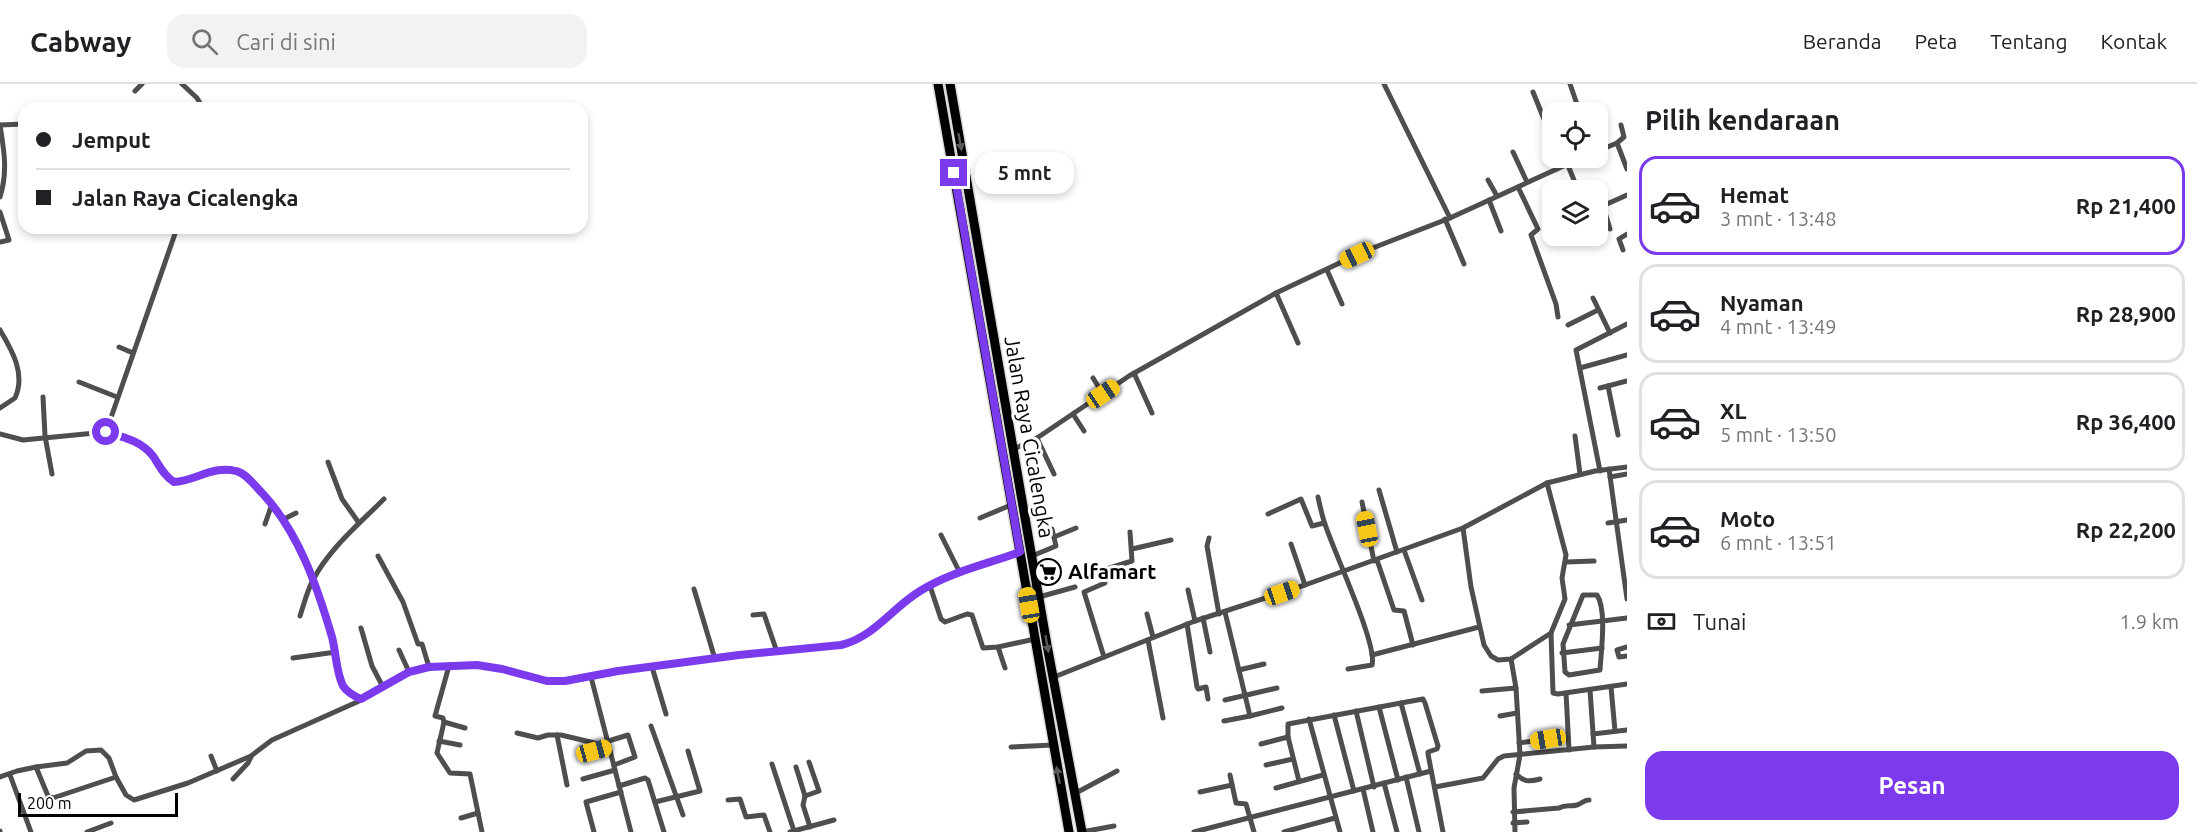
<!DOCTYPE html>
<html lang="id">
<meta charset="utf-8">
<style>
:root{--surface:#fff;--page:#f2f2f2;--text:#202124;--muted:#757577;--line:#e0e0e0;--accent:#7c3aed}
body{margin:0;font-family:Ubuntu,sans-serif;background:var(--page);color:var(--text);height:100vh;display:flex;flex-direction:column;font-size:22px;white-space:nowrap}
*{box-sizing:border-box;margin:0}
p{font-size:20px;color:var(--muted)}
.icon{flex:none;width:33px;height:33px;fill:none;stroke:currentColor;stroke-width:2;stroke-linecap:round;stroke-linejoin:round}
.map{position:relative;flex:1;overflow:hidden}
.details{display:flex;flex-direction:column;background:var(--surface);width:570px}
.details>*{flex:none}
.hud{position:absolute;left:18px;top:18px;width:570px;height:132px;border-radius:18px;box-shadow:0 3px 9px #0003;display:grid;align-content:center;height:132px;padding:0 18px;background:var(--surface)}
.fabs{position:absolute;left:1542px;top:18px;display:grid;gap:12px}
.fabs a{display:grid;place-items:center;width:66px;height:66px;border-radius:12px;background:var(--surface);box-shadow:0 3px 9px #0003;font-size:30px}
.scale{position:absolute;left:18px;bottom:15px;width:160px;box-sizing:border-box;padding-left:6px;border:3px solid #000;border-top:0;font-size:16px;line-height:21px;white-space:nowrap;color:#000;-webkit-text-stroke:4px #fff;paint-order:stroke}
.end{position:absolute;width:27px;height:27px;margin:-14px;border:8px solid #7c3aed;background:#fff;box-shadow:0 0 0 3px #fff}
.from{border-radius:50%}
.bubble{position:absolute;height:42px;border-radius:18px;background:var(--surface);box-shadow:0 3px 9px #0003;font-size:20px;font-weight:700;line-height:42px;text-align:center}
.car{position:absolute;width:18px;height:36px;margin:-18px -9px;border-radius:8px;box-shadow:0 0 4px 2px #0007;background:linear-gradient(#f5c518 24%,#345 0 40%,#f5c518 0 76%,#345 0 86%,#f5c518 0)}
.hud b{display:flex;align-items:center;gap:21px;height:57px;font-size:22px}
.hud b+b{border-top:2px solid var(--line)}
.hud i{width:15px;height:15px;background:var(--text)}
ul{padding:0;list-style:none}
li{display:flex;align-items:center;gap:18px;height:99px;margin:0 12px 9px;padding:0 6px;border:3px solid var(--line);border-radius:18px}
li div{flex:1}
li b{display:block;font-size:22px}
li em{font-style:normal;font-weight:700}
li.current{border-color:var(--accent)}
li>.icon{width:54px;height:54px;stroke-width:1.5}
h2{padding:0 18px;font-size:27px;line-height:72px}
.pay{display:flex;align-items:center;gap:15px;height:66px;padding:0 18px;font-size:22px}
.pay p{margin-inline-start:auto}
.cta{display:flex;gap:12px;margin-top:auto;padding:12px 18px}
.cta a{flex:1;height:69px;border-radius:18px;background:var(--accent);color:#fff;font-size:24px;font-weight:700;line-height:69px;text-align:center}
header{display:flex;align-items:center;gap:36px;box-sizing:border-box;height:84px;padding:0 30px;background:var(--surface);border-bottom:2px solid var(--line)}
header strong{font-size:28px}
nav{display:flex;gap:33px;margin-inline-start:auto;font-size:21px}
.search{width:420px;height:54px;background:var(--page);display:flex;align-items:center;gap:15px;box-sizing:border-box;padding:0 21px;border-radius:18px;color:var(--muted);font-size:22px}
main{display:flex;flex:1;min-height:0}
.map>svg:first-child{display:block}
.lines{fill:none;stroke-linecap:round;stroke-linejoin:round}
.trunk-casing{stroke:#dbdbdb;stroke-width:12}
.minor{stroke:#4e4e4e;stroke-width:5}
.trunk{stroke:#000;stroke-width:9}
.oneway{fill:#595959}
.route{stroke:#7c3aed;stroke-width:8}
.labels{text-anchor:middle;stroke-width:6;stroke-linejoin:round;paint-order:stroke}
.street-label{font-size:21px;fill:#000;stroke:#fff}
.poi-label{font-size:21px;font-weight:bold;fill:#000;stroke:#fff;text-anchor:start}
</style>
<header>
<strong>Cabway</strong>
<div class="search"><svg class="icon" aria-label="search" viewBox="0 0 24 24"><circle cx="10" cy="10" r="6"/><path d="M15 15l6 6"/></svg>Cari di sini</div>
<nav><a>Beranda</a><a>Peta</a><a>Tentang</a><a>Kontak</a></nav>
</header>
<main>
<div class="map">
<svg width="1627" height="748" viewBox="0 0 1627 748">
<rect width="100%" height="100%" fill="#fff"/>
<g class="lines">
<defs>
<g id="trunk">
<polyline points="938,0 1069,748"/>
<polyline points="950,0 1047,561 1082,748"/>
</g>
</defs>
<use href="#trunk" class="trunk-casing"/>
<g class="minor">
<polyline points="182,0 197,14 203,24"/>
<polyline points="1384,0 1450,134"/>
<polyline points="1570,0 1579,26 1585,28"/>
<polyline points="135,7 142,0"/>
<polyline points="1533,8 1552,55"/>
<path d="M0 41C4 66 8 88 0 113"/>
<polyline points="0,41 24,40"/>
<polyline points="1598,54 1601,65"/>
<polyline points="1617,59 1624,53 1621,41"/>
<polyline points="1598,67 1617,59 1627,85"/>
<polyline points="1513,68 1527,98"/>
<polyline points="1567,79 1578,106"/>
<polyline points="1488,96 1497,112"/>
<polyline points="1518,103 1538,145 1531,151 1556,220 1558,233"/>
<polyline points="1489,116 1501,147"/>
<polyline points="1603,122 1610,145"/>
<polyline points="1598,124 1627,111"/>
<polyline points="0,128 9,156 0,158"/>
<polyline points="1445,135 1464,180"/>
<polyline points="1623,166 1619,155 1627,150"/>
<polyline points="1327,186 1342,220"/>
<polyline points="1276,209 1298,259"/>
<polyline points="1593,214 1610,249"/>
<polyline points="1568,241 1598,226"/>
<path d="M0 246C12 266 26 290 15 314L0 324"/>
<polyline points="119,263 133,269"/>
<polyline points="1580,284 1627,271"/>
<polyline points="1134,289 1152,329"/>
<polyline points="1093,294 1103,310"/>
<polyline points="79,298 117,313"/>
<polyline points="1608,302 1618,351"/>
<polyline points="1600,304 1627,297"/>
<polyline points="43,313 45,352 52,390"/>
<polyline points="1073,330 1084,347"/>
<polyline points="106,348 177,144"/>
<path d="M0 350 23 356 106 348 130 355 142 362 151 369 169 395 174 398C195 398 213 381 236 387 246 389 256 403 263 410 299 449 317 502 332 553 336 568 336 587 343 601 347 608 354 612 361 615"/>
<polyline points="1575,352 1580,390"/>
<polyline points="1037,354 1054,390"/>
<polyline points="1014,365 1037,354 1129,292 1276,209 1365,167 1450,134 1581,74"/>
<polyline points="328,378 342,415 359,439"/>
<polyline points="1609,385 1627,515"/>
<polyline points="1600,387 1576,266 1627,240"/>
<polyline points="1610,393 1627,390"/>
<polyline points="1379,406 1397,468"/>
<path d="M1318 413C1320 422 1322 432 1325 440 1333 466 1378 561 1372 581L1348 585"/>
<polyline points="1362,418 1374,477"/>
<polyline points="1268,430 1301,415 1312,442 1324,439"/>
<polyline points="980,434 1011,421"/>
<polyline points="284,435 296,429"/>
<polyline points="1608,439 1627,436"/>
<polyline points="265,440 272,420"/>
<polyline points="1463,444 1471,503 1484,561 1491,572 1498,576 1511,575 1551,549 1565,515 1562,494 1566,471 1547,399"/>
<polyline points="941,451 960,489"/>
<polyline points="1054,453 1076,444"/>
<polyline points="1209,454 1207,462 1219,530"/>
<polyline points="1291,460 1305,501"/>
<polyline points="1132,465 1171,456"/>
<polyline points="1404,466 1422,516"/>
<polyline points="378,472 403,518 418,560 422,560 429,583"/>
<polyline points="1032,472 1056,462 1052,445"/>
<polyline points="1377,476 1394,526 1404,527 1413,561"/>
<polyline points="1566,478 1594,477"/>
<polyline points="930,502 941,535 945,538 967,530 972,531 983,564 998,563 1035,555"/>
<polyline points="694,505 715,575"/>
<polyline points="1188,506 1195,537"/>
<path d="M1583 511H1597C1607 526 1601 568 1600 586L1569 591 1565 588 1563 560Z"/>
<polyline points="1039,513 1075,503"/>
<polyline points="1225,528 1250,632 1282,624"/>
<polyline points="1147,530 1153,553"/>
<polyline points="753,531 764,530 777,568"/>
<path d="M300 532C304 520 307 507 313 496 329 465 359 440 384 415"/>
<polyline points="1203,534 1210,568"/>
<polyline points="1187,540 1197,603 1198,605 1206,603 1208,615"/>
<polyline points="1569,541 1627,534"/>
<polyline points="361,544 372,582 383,603"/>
<polyline points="1551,549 1553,609 1558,610 1627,600"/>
<polyline points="1148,556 1163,634"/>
<polyline points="998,563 1005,584"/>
<polyline points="1627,563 1617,566 1619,573 1627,572"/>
<polyline points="399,566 409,588"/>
<polyline points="1562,569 1602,564"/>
<polyline points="1372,571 1479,543"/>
<polyline points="1104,573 1084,508 1105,499 1103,486 1132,477 1130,448"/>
<polyline points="293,574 336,568"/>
<polyline points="1511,575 1516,604 1520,671 1514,704 1515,748"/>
<polyline points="449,582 435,632 443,634 444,638 437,669 450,689 470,690 482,748"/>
<polyline points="652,583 666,630"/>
<polyline points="1239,586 1264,580"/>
<polyline points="591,593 631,748"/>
<polyline points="1054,593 1195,537 1305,501 1463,444 1547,399 1595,387 1627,383"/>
<polyline points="1611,603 1615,647"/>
<polyline points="1590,606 1594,663"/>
<polyline points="1482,607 1516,604"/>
<polyline points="1566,609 1569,666"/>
<polyline points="1225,616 1277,604"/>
<polyline points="1401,619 1423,615 1425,619 1438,662 1437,665 1428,668 1428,670 1443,748"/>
<polyline points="1379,623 1398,696"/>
<polyline points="1356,627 1374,703"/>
<polyline points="1334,631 1354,707"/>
<polyline points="1500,632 1517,629"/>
<polyline points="1309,635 1340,748"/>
<polyline points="1224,637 1250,632"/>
<polyline points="444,638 465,644"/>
<polyline points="651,642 683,731"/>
<polyline points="517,649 538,654 548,651 561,651 599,660 628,651 635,673 614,681"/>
<polyline points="1593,650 1627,646"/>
<polyline points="557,651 567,701"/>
<polyline points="439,657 460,661"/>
<polyline points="1519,659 1548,655"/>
<polyline points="1261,660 1288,653"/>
<polyline points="1011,663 1053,661"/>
<polyline points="579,671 608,663"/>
<polyline points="211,672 217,687"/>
<polyline points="809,678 819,707 805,712 803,721 810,743"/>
<polyline points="772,680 794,747"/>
<polyline points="1266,681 1293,675"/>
<polyline points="36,683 67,679 86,667 101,666 109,674 116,693"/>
<polyline points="796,683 805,712"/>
<path d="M1516 690C1524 698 1529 698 1540 695"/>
<polyline points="10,691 31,748"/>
<polyline points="1230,691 1236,719 1246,720 1254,748"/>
<path d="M0 693 17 687 36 683 48 712 53 714 116 693 126 711 134 716 188 699 251 672 272 656 357 618 409 588 425 584 477 581 502 584 547 598 565 597 618 587 739 571 841 561C874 553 893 524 920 507 950 488 987 480 1020 468"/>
<polyline points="1406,693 1419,748"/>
<polyline points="233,695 248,679 251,673"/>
<polyline points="583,695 615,686"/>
<polyline points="1299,697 1288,653 1288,640 1401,619 1420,690"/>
<polyline points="1384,699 1397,748"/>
<polyline points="619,702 645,694 648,696 664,748"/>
<polyline points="1435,703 1483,694 1498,675 1504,672 1594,663 1627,662"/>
<polyline points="1276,704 1323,691"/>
<polyline points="1363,705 1373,748"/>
<polyline points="1200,708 1232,701"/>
<polyline points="1074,710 1117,687"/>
<polyline points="728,716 740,715 746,733 764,731 770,748"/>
<polyline points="655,718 700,707 688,667"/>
<path d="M1513 728 1559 724C1566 720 1570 723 1577 721 1582 720 1583 716 1589 716"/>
<polyline points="461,734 478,729"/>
<polyline points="1513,739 1527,738"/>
<polyline points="0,747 0,748"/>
<polyline points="87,748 111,739"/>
<polyline points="594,748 586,718 621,708"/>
<polyline points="790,748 834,736"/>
<polyline points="1082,748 1114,742"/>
<polyline points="1194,748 1431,687"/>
<polyline points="1284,748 1335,734"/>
</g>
<use href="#trunk" class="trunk"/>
</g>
<defs><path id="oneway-solid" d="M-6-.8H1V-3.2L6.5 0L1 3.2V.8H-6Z" transform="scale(1.5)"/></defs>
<g class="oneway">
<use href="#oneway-solid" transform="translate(960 58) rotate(80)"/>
<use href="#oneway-solid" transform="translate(1047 560) rotate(80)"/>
<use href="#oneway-solid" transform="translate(1058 691) rotate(-101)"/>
</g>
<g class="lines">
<path class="route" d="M106 348C123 353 141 357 153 372 159 381 164 392 174 398 195 397 213 381 236 387 246 389 256 403 263 410 299 449 317 502 332 553 336 568 336 588 343 602 347 608 354 612 361 615L409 588 429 583 477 581 502 585 547 597H565L618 587 739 571 841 561C874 553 892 524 920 507 950 488 987 480 1020 468L954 89"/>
</g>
<defs>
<symbol id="supermarket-ring" viewBox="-11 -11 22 22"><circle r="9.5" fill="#fff" stroke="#000" stroke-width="1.5"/><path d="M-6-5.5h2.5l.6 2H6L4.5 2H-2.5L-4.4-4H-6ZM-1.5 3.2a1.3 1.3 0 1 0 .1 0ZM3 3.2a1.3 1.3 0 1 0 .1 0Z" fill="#000"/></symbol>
</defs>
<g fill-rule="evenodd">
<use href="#supermarket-ring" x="1033" y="473" width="30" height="30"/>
</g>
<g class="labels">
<g class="street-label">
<text transform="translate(1029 353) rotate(80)" y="7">Jalan Raya Cicalengka</text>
</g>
<g class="poi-label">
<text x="1068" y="495">Alfamart</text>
</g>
</g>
</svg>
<div class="fabs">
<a><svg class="icon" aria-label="locate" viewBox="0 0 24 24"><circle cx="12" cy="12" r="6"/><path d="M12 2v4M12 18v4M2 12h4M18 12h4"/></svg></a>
<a><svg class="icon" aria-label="layers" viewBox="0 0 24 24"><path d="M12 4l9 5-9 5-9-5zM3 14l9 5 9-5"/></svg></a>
</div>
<div class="scale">200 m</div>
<i class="end from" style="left:106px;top:348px"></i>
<i class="end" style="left:954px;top:89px"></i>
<div class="bubble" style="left:975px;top:68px;width:99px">5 mnt</div>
<i class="car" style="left:1357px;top:171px;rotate:245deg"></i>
<i class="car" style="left:1103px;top:310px;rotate:56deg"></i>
<i class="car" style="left:1367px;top:445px;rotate:349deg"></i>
<i class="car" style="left:1282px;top:509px;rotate:71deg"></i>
<i class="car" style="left:1029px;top:521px;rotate:350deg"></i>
<i class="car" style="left:1548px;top:655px;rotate:261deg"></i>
<i class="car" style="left:594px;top:667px;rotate:75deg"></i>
<div class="hud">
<b><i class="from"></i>Jemput</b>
<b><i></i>Jalan Raya Cicalengka</b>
</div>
</div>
<section class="details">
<h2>Pilih kendaraan</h2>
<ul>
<li class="current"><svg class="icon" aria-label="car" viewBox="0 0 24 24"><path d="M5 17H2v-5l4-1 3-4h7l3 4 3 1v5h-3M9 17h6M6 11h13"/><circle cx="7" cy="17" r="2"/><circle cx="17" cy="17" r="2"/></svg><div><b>Hemat</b><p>3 mnt · 13:48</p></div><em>Rp 21,400</em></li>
<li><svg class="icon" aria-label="car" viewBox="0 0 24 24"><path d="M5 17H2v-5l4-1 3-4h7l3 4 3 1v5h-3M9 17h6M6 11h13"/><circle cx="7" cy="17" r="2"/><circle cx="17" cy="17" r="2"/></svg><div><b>Nyaman</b><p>4 mnt · 13:49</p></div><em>Rp 28,900</em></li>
<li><svg class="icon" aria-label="car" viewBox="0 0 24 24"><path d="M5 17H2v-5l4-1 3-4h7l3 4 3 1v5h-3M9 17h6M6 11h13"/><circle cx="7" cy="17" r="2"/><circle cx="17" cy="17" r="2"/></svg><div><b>XL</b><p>5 mnt · 13:50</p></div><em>Rp 36,400</em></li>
<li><svg class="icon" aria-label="car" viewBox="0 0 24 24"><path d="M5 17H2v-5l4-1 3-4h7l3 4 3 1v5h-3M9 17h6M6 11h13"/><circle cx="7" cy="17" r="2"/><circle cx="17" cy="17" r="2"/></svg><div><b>Moto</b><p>6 mnt · 13:51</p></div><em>Rp 22,200</em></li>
</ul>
<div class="pay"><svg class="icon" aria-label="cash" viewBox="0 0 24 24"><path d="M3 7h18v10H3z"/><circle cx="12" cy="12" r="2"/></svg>Tunai<p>1.9 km</p></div>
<div class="cta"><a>Pesan</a></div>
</section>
</main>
